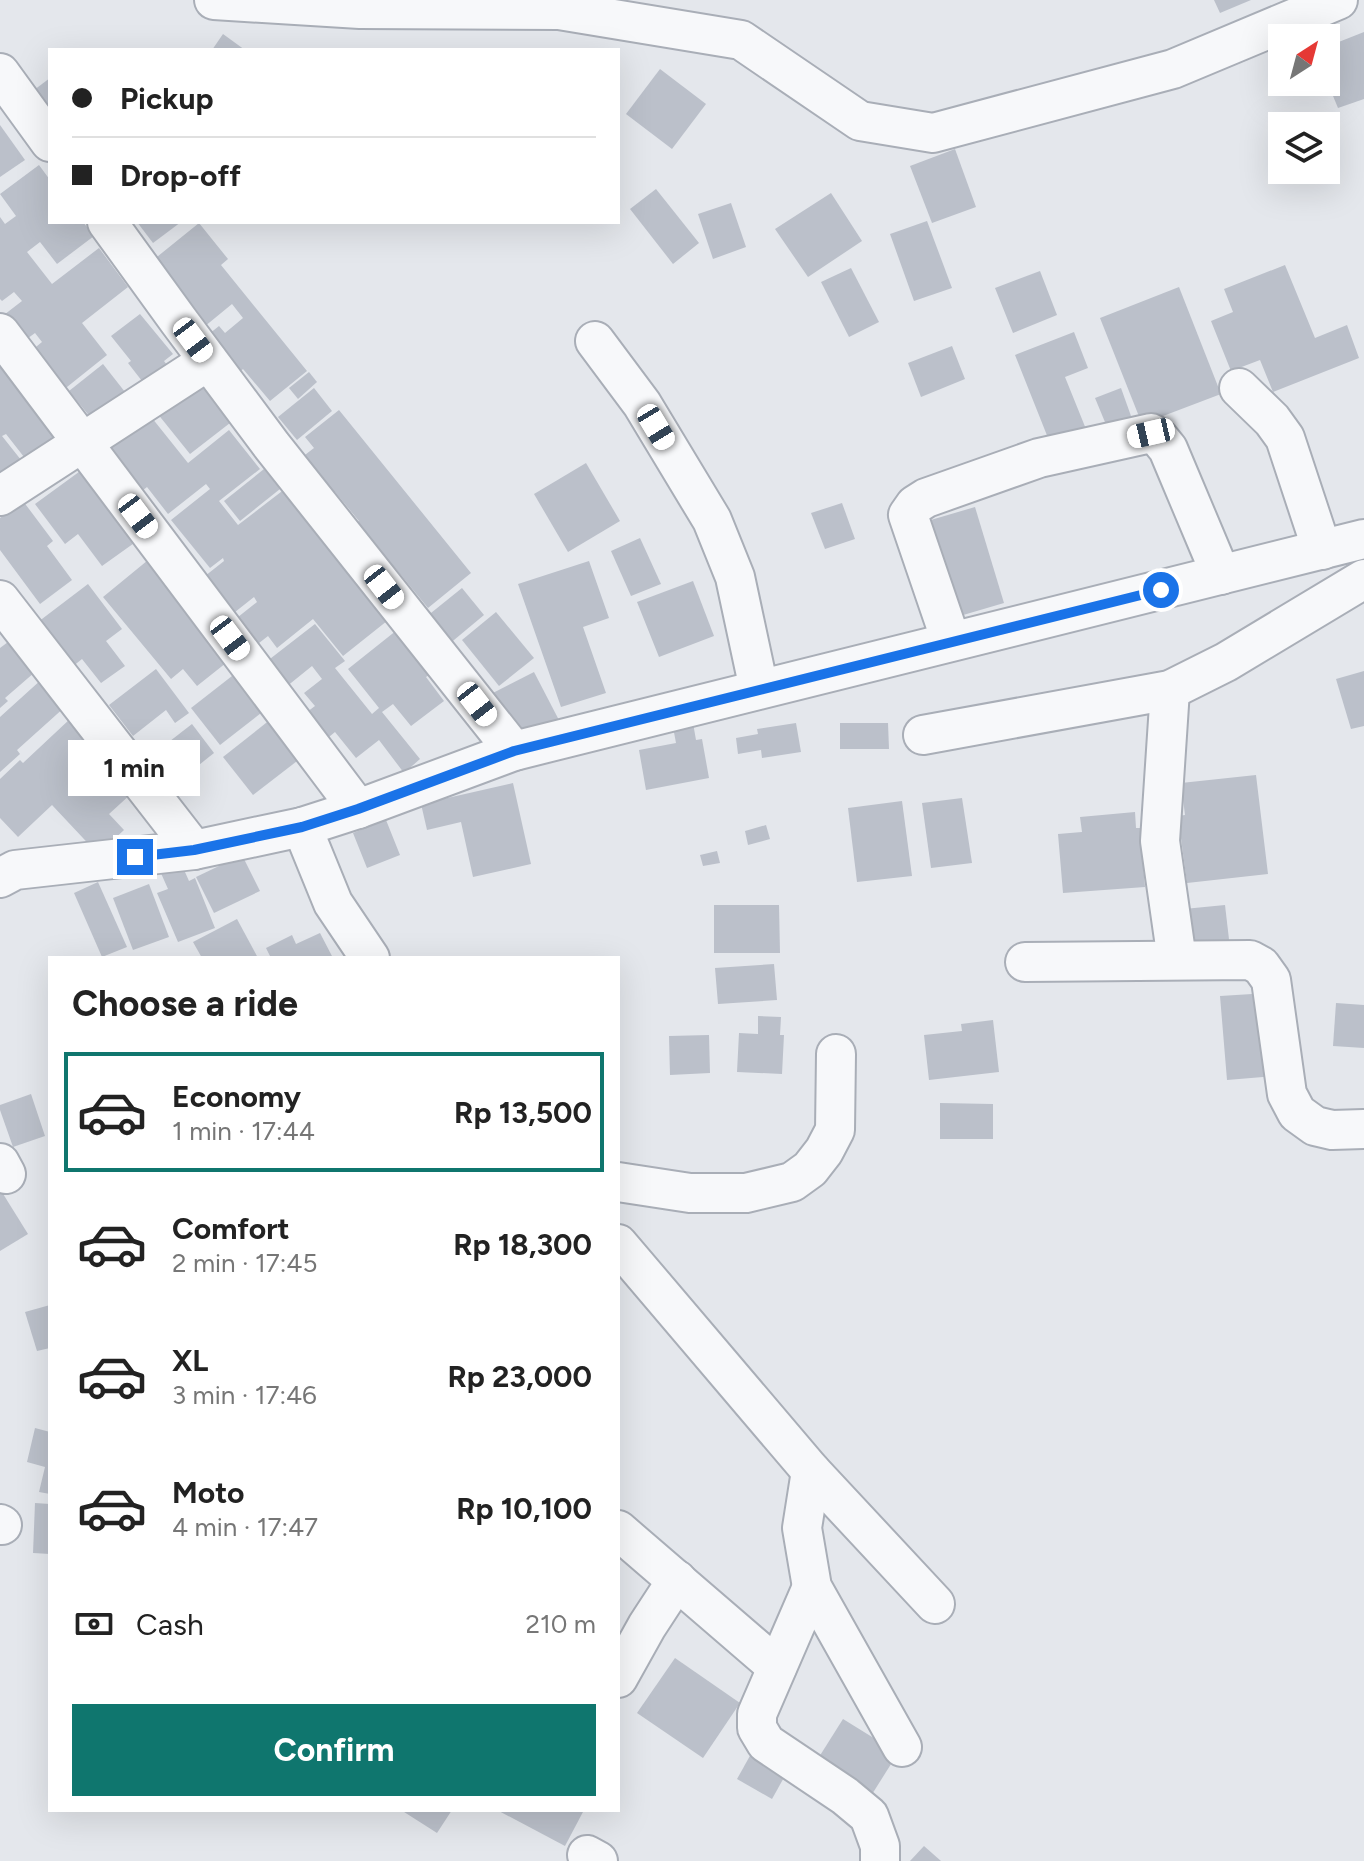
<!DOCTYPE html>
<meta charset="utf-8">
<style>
:root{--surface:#fff;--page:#f2f2f2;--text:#222;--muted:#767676;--line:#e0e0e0;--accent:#0f766e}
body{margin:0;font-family:Figtree,sans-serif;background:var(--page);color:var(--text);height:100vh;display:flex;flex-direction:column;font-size:30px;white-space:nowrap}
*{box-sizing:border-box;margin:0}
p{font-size:26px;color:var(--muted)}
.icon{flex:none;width:44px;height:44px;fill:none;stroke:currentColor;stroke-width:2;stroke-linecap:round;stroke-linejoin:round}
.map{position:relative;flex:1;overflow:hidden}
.details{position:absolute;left:48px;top:956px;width:572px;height:856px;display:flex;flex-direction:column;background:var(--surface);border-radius:0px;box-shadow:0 8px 32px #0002}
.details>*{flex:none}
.banner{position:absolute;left:48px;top:48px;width:572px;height:176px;border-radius:0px;box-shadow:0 8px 32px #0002;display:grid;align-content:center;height:176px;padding:0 24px;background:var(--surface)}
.needle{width:52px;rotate:36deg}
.tools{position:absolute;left:1268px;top:24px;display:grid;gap:16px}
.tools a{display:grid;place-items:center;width:72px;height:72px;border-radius:0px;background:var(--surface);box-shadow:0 8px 32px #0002;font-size:40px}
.end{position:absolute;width:36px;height:36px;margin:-18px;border:10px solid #1a73e8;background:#fff;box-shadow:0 0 0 4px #fff}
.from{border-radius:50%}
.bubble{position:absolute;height:56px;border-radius:0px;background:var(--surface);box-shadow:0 8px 32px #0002;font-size:26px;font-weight:700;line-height:56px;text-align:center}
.car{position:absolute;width:24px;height:48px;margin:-24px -12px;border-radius:10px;box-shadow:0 0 6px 2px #0007;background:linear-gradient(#fff 24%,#345 0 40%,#fff 0 76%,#345 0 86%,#fff 0)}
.banner b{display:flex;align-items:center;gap:28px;height:76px;font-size:30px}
.banner b+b{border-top:2px solid var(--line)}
.banner i{width:20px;height:20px;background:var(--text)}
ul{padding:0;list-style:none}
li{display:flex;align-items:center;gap:24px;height:120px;margin:0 16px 12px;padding:0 8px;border:4px solid transparent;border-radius:0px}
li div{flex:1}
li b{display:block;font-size:30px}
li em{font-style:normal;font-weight:700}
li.active{border-color:var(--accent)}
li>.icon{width:72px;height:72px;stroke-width:1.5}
h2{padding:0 24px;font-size:36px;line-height:96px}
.pay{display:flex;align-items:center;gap:20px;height:88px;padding:0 24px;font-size:30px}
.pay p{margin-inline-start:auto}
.action{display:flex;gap:16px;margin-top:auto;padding:16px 24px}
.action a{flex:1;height:92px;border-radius:0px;background:var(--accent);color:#fff;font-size:32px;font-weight:700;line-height:92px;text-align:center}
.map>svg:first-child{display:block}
.building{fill:#bbc0ca}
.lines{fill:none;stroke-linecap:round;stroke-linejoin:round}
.street-casing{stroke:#a9aeb7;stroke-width:42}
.street{stroke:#f7f8fa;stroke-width:38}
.route{stroke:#1a73e8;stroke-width:10}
</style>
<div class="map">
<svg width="1364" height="1861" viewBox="0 0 1364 1861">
<rect width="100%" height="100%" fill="#e4e7ec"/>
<g class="building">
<polygon points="1214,0 1251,0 1220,13"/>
<polygon points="1364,32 1364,99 1338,108 1326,79 1326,47"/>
<polygon points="223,34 245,50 212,50"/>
<polygon points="660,69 706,104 672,149 626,114"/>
<polygon points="50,78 50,112 34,90"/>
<polygon points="0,125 25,160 0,177"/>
<polygon points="955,149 976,207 932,223 910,166"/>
<polygon points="39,165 50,180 50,222 83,222 94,236 57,264 40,242 27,252 52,284 99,248 128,287 82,323 107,355 62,391 31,351 42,342 35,333 20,344 0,318 22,301 14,292 2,301 0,299 0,217 5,224 16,216 0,194"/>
<polygon points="656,189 699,243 673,264 630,209"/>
<polygon points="831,193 862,241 808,277 775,229"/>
<polygon points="731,203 746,247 713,259 698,214"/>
<polygon points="927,221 952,288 914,301 890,234"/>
<polygon points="137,222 181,222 153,243"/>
<polygon points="199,223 228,259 221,265 307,371 270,401 243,369 235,376 204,338 219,326 225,333 243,318 232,304 204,327 147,265"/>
<polygon points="1285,265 1315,338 1347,325 1359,358 1273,392 1260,360 1231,371 1211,321 1233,312 1224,289"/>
<polygon points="851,268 879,322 849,337 821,282"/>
<polygon points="1040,271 1057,315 1013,333 995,288"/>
<polygon points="1179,287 1221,394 1142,424 1100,318"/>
<polygon points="140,314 173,354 164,361 172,372 149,390 128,363 131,361 111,336"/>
<polygon points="1074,332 1088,368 1065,377 1088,434 1052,448 1015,355"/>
<polygon points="952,346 965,379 921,397 908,363"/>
<polygon points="0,364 64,448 35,471 6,434 2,436 29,470 0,493"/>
<polygon points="103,364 125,392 91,418 69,391"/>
<polygon points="309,372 317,382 298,399 289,388"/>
<polygon points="205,375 239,416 190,454 157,413"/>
<polygon points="314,388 332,411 297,440 278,417"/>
<polygon points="1121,388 1136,430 1112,439 1095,398"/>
<polygon points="339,410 471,573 428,608 396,569 389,576 350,528 359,521 335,492 331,495 301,458 314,448 305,437"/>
<polygon points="148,413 188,463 229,430 260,469 219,501 238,525 290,485 392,617 343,656 313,619 277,648 268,636 254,647 233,621 257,602 254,597 230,616 200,580 224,561 223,558 210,568 171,520 210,489 206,484 168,514 147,487 137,495 101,450"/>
<polygon points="586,463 620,521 568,552 534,494"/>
<polygon points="83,469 137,541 102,566 78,534 65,544 35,504"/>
<polygon points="264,469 280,489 240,521 224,501"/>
<polygon points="23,501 53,541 47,546 72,580 40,604 0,550 0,518"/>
<polygon points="842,503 855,539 825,549 811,513"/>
<polygon points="975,507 1004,603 953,618 924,522"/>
<polygon points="640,538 661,584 631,596 611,551"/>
<polygon points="153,556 231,659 197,686 183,669 171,679 103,597"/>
<polygon points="589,561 609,618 583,627 606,693 561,707 518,584"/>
<polygon points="693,581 714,636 659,657 637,602"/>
<polygon points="88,584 122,629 106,641 125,666 101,683 82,659 72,667 38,622"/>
<polygon points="462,588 484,615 448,645 426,617"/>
<polygon points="496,612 534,658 499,686 462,640"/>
<polygon points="315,624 345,661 335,668 372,714 379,708 348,669 397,630 432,673 426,677 444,701 411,726 393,704 382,712 420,759 404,773 379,740 356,758 335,732 324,741 303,715 315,706 304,693 322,679 312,666 286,687 266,662"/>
<polygon points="8,642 35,672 5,698 8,701 0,708 0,648"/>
<polygon points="156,669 189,713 175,723 166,710 133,736 109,705"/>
<polygon points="241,669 270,706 220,745 191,708"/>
<polygon points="1364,671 1364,726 1351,729 1336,679"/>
<polygon points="534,672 561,724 513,749 485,697"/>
<polygon points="42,679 66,706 17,750 20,754 0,772 0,717"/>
<polygon points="70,719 132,793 109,814 124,830 98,854 52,805 18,837 0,818 0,779 20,760 23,763"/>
<polygon points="271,719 301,758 253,795 223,757"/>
<polygon points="693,723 696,740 702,739 709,778 646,790 639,750 676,743 673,727"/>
<polygon points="796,723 801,752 762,758 761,750 738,754 736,738 758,734 757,729"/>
<polygon points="840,723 888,723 889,749 840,749"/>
<polygon points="192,724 214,753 175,784 152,755"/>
<polygon points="1256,775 1268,874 1187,883 1178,816 1185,815 1181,783"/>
<polygon points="513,783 531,864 473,877 461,822 427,830 421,804"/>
<polygon points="962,798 972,863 931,868 922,803"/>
<polygon points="902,801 912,876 857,882 848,808"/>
<polygon points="1135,812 1136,828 1140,828 1145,887 1063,893 1058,834 1082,832 1080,817"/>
<polygon points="386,820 400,855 367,868 353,833"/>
<polygon points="766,825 770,839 748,845 745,831"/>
<polygon points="717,851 720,863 703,866 700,855"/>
<polygon points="242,855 260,891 214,913 196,877"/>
<polygon points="181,863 189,881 195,878 215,928 178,942 157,893 168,889 160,871"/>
<polygon points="98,882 127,947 102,957 74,893"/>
<polygon points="149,884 169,937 133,950 113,898"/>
<polygon points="714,905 779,905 780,953 714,953"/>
<polygon points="1225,905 1230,948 1188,953 1184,909"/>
<polygon points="237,919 258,958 202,958 193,942"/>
<polygon points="320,933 333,958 271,958 266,948 292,935 296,944"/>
<polygon points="774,964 777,1000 718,1004 715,968"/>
<polygon points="1268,993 1275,1076 1227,1080 1220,996"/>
<polygon points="1336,1003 1364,1005 1364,1048 1333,1046"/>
<polygon points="758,1016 781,1017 780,1035 784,1035 782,1074 737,1072 739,1033 758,1034"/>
<polygon points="993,1020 999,1072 929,1080 924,1035 962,1031 961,1024"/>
<polygon points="709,1035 710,1073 670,1075 669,1036"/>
<polygon points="31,1094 45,1136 13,1147 0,1110 0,1105"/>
<polygon points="940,1103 993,1104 993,1139 940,1139"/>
<polygon points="0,1189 28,1234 0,1251"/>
<polygon points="50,1305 50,1348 37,1351 25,1312"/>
<polygon points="35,1428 50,1432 50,1494 39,1492 45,1467 27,1462"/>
<polygon points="35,1503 50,1504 50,1554 33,1553"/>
<polygon points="675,1658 740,1703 703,1758 637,1713"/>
<polygon points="843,1719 898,1753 869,1799 814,1765"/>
<polygon points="751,1754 786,1774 772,1799 737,1779"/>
<polygon points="401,1810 452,1810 437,1833"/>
<polygon points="497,1810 584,1810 565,1846"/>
<polygon points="924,1846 941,1861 910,1861"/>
</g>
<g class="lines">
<defs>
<g id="street">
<polyline points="214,0 360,9 559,10 741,40 860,121 933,133 1173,69 1338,0"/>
<polyline points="0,73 50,142"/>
<polyline points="107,222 178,320 272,446 514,751"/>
<polyline points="0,333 358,809"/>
<polyline points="595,341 642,404 712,520 735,577 759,689"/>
<polyline points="1239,388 1272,420 1285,438 1322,550"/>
<polyline points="0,496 208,361"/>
<polyline points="0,600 194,850"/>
<polyline points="951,641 908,515 915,505 926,498 1039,458 1151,433 1159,438 1168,449 1221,575"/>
<polyline points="1170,690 1160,841 1177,960"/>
<polyline points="923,735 1170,690 1226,662 1364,579"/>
<polyline points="302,827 333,903 370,958"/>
<polyline points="0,878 15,870 194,850 302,827 358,809 514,751 1364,539"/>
<polyline points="1025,962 1250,960 1261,966 1271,980 1287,1094 1297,1113 1315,1126 1332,1130 1364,1129"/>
<polyline points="0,1163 6,1174"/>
<polyline points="618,1182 690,1193 746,1193 792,1182 810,1169 824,1151 835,1130 836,1054"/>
<polyline points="618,1244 811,1471 935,1604"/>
<polyline points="811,1471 802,1528 812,1587 902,1747"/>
<polyline points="0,1524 2,1525"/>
<polyline points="618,1530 777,1667"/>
<polyline points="812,1587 757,1714 757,1728 766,1743 845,1796 869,1816 880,1846 880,1861"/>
<polyline points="618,1678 647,1626 677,1580"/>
<polyline points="587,1855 598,1861"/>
</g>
</defs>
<use href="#street" class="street-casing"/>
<use href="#street" class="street"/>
</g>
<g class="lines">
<polyline class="route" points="135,857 194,850 302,827 358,809 514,751 1161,590"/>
</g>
</svg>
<div class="tools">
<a><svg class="needle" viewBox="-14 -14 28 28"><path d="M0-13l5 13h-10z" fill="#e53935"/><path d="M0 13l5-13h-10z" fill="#767676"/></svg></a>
<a><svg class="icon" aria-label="layers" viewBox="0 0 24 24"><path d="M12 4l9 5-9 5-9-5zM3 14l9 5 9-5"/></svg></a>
</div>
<i class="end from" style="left:1161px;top:590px"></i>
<i class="end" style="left:135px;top:857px"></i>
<div class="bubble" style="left:68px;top:740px;width:132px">1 min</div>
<i class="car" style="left:193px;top:340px;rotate:143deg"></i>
<i class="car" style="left:656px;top:427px;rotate:149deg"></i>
<i class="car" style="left:1151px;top:433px;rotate:257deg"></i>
<i class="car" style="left:138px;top:516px;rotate:143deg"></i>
<i class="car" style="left:384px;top:587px;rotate:142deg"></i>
<i class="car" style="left:230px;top:638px;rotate:143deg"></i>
<i class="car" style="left:477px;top:704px;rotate:142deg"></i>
<div class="banner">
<b><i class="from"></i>Pickup</b>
<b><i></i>Drop-off</b>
</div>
<section class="details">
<h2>Choose a ride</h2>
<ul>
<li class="active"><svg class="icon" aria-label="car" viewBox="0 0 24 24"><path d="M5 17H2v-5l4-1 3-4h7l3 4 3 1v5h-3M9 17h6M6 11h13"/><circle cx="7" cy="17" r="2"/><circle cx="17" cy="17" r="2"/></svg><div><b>Economy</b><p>1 min · 17:44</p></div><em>Rp 13,500</em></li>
<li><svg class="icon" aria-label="car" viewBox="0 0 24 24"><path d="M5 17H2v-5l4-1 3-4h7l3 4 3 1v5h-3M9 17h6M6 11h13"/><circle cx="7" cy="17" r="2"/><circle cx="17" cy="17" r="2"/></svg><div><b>Comfort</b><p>2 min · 17:45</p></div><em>Rp 18,300</em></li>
<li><svg class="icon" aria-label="car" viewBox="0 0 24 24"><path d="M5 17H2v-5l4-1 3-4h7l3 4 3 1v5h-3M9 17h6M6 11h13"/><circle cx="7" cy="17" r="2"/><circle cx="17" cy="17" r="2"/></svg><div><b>XL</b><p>3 min · 17:46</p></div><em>Rp 23,000</em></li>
<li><svg class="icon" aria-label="car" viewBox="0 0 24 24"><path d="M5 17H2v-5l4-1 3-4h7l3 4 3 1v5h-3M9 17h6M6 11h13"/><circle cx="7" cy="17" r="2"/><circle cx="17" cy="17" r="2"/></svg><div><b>Moto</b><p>4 min · 17:47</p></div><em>Rp 10,100</em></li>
</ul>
<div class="pay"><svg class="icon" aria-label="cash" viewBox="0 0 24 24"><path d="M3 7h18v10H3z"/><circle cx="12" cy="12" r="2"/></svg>Cash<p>210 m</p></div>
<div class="action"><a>Confirm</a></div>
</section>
</div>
